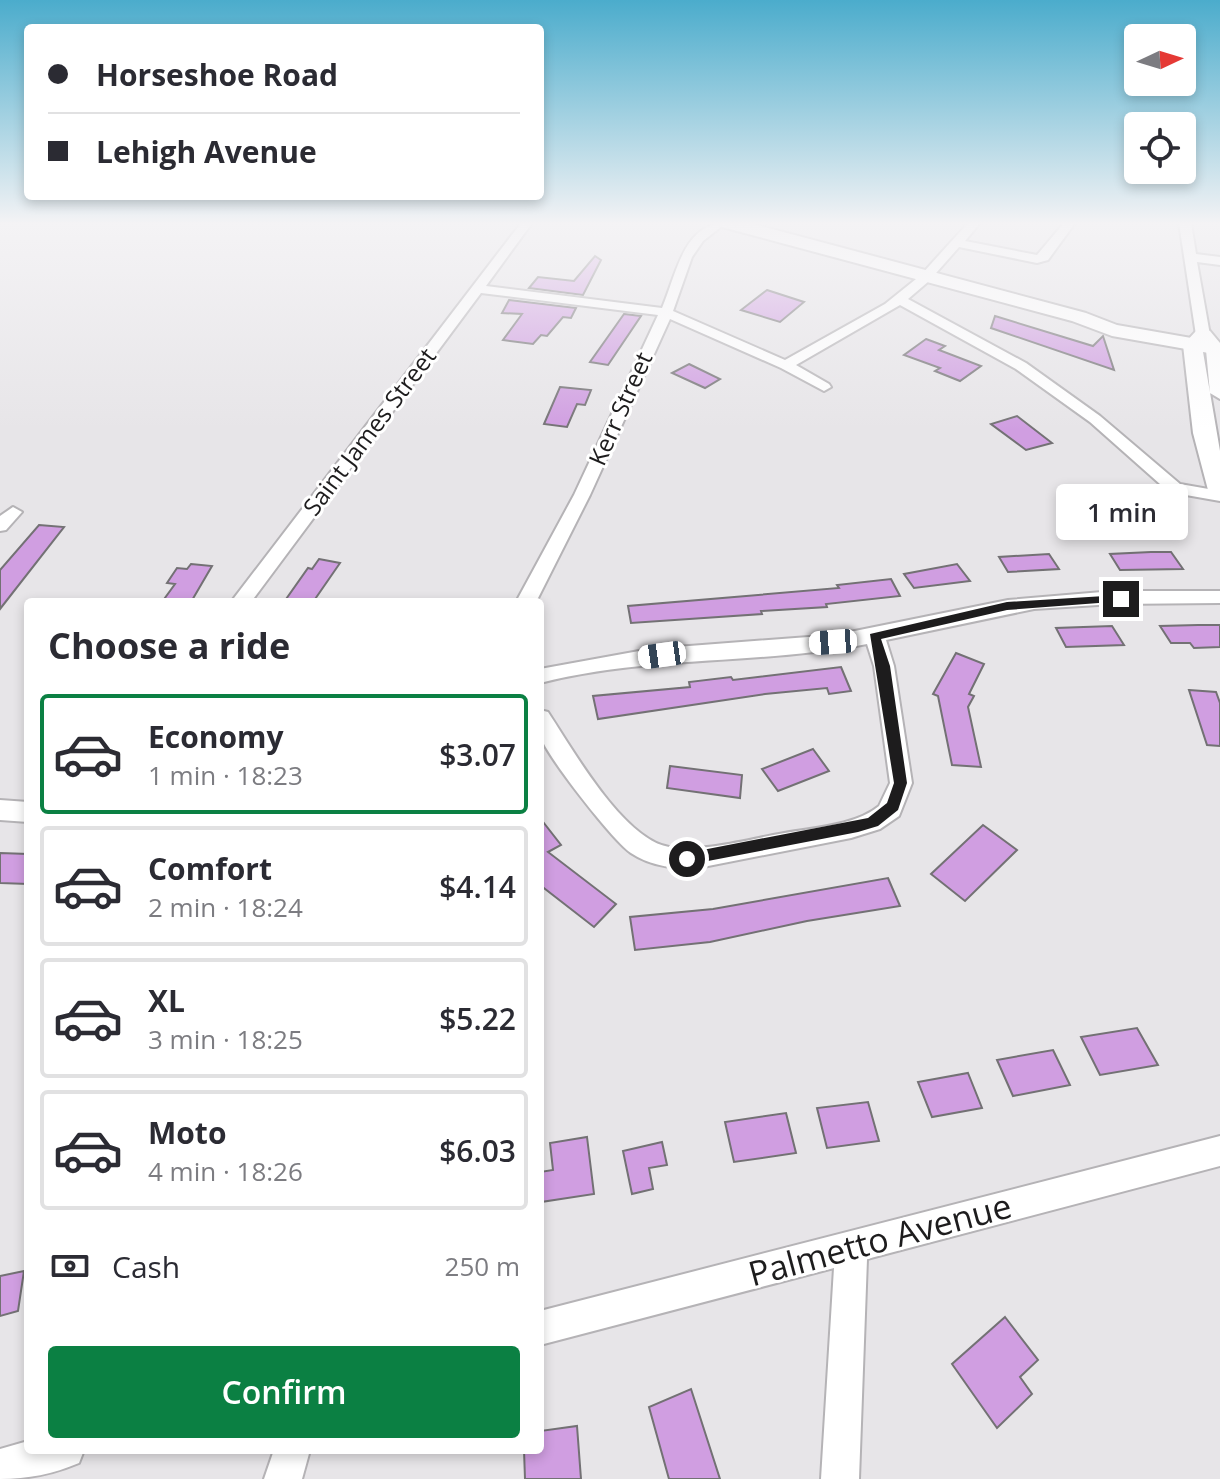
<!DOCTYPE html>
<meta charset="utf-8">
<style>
:root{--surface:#fff;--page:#f7f7f7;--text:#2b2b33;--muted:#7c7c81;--line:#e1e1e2;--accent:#0b8043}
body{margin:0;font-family:"Open Sans",sans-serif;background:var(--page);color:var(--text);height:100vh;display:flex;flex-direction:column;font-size:30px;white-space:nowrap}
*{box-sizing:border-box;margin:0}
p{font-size:26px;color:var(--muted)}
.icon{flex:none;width:44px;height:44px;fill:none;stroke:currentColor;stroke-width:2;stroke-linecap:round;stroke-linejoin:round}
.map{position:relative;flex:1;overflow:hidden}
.drawer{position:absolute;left:24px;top:598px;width:520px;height:856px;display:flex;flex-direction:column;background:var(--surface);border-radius:8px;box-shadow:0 4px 12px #0003}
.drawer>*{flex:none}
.top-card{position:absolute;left:24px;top:24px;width:520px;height:176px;border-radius:8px;box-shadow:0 4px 12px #0003;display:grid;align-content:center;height:176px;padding:0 24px;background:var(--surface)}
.needle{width:52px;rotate:86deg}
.buttons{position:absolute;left:1124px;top:24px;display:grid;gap:16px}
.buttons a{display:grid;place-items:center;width:72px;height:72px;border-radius:8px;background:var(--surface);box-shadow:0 4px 12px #0003;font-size:40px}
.end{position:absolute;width:36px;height:36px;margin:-18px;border:10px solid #1d1c1d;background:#fff;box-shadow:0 0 0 4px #fff}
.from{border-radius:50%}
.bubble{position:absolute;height:56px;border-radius:8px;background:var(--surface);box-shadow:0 4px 12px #0003;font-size:26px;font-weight:600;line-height:56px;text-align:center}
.car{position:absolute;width:24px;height:48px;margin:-24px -12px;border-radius:10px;box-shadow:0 0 6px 2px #0007;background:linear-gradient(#fff 24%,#345 0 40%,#fff 0 76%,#345 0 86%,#fff 0)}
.top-card b{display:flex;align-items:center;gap:28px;height:76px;font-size:30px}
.top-card b+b{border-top:2px solid var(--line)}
.top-card i{width:20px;height:20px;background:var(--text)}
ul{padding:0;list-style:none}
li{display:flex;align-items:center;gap:24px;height:120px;margin:0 16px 12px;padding:0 8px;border:4px solid var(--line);border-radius:8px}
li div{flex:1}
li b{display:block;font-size:30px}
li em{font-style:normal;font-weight:600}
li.active{border-color:var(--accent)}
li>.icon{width:72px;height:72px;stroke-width:1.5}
h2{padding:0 24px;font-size:36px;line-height:96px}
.pay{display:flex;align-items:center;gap:20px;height:88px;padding:0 24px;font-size:30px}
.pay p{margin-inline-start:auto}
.button{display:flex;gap:16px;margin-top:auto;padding:16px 24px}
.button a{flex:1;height:92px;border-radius:8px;background:var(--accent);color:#fff;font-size:32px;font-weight:600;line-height:92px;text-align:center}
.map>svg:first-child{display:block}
.building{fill:#d09ee1;stroke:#737174;stroke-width:2}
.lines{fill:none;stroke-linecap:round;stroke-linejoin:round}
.street-casing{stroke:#b5b3b6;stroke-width:4}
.secondary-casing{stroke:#b5b3b6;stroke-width:4}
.primary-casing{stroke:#b5b3b6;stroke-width:4}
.street{fill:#fff;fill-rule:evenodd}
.secondary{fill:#fff;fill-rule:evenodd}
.primary{fill:#fff;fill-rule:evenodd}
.route{fill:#1d1c1d}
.labels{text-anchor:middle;stroke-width:6;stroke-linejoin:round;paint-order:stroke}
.far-street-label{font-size:24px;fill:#1d1c1d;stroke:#fff}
.near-street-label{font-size:34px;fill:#1d1c1d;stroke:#fff}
</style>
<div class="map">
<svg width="1220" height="1479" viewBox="0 0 1220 1479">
<rect width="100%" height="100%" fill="#e7e5e8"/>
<g class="building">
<polygon points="595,256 601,260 583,295 529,288 538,277 574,281"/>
<polygon points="767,290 804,302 780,322 741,310"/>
<polygon points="509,300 576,308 571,318 563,317 547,336 541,335 533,344 503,340 522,314 502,313"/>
<polygon points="624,314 641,316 608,365 590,362"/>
<polygon points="995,316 1093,346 1103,336 1114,370 991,328"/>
<polygon points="926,339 945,346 939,350 981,366 960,381 935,371 940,368 904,355"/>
<polygon points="689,364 720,379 705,388 672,373"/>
<polygon points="560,387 591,390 585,405 577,404 567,427 544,424"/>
<polygon points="1017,416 1052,443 1026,450 991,424"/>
<polygon points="39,525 64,527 0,609 0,570"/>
<polygon points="1151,552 1171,552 1183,569 1120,570 1110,554"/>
<polygon points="1049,554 1059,569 1008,572 999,557"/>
<polygon points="319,559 340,563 313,602 284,602 308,568 312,569"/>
<polygon points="191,564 212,566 191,602 162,602 175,584 167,583 177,568 187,569"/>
<polygon points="957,564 970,581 914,588 904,574"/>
<polygon points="891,579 900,596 826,604 827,607 761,611 762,614 631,623 628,606 839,588 837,585"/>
<polygon points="1198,625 1220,625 1220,647 1194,648 1190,643 1171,643 1160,626"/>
<polygon points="1112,626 1124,645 1066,647 1056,628"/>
<polygon points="956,653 984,664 969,694 974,696 968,707 981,767 952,765 938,696 933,694"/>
<polygon points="841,667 851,691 829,694 827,688 765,694 598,719 593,696 690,687 689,682 731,677 733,680"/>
<polygon points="1189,690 1216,692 1220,703 1220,746 1207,745"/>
<polygon points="813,749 829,771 778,791 762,769"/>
<polygon points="670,766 742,775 740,798 667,788"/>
<polygon points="540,818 561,845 548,852 616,904 594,927 540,885"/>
<polygon points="983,825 1017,850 965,901 931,874"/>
<polygon points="0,853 28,854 28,884 0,883"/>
<polygon points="888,878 900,906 807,921 710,942 635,950 630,917 713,909"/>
<polygon points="1137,1028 1158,1065 1100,1075 1081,1037"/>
<polygon points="1053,1050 1070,1085 1013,1096 997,1060"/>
<polygon points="968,1073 982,1108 932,1117 918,1082"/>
<polygon points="868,1102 879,1141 827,1148 817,1108"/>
<polygon points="786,1113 796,1153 734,1162 725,1122"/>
<polygon points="587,1137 594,1194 541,1202 540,1172 553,1170 550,1143"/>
<polygon points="662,1142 667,1165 649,1168 653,1189 632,1194 623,1151"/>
<polygon points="24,1271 18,1311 0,1316 0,1276"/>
<polygon points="1005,1317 1038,1360 1020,1377 1032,1394 997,1428 952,1364"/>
<polygon points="691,1389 720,1479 669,1479 649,1407"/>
<polygon points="577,1426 581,1479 525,1479 524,1450 540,1450 540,1431"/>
</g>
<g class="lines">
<defs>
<g id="street">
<path d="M521 223H532L486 286 662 308C676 276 683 223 726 223L703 241 692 257 673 311 785 360 885 304 921 275 968 223H980L965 241 1037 255 1064 223H1075L1048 260 1037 263 959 247 929 281 908 299 1026 363 1100 416 1180 484 1220 491V501L1169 492 1090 422 1016 369 900 305 796 365 829 384 831 387 824 391 781 368 670 319 590 495 536 602H516L574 495 658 315 481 293 251 602H231Z"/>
<polygon points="1179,223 1191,223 1196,254 1220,257 1220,265 1197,262 1210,335 1203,339 1196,335"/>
<polygon points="13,507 22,512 6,530 0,531 0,516"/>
<path d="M1114 591H1220V603L1114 604 1034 609 886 640 894 666 912 783 899 816 880 829 851 838 703 867C679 870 652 867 631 853 613 841 545 754 540 735 538 728 540 717 540 710L548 712C573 750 623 839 669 847 705 852 745 840 779 834 810 828 855 826 879 806L890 783 874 666 867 644C758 665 651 655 540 683V669L650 649 835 635 1008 600Z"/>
<polygon points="0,800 28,802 28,822 0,820"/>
<polygon points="1220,1136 1220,1166 867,1259 859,1479 821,1479 834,1268 540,1345 540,1311"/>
<path d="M28 1441V1450H84L79 1463C53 1474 28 1479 0 1479V1449Z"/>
<polygon points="274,1450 310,1450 302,1479 264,1479"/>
</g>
<polygon id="secondary" points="1203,329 1210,331 1220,343 1220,399 1210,393 1206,350 1202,346 1220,451 1220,497 1212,495 1208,490 1193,433 1183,345 1196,331"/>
<polygon id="primary" points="719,223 750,223 1086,313 1117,325 1220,343 1220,355 1112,336 1072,321 722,227"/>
</defs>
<use href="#street" class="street-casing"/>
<use href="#secondary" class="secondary-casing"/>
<use href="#primary" class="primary-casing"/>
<use href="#street" class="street"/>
<use href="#secondary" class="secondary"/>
<use href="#primary" class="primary"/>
</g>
<linearGradient id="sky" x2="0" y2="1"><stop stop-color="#4baccc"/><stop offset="0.52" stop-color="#f4f3f5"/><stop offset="1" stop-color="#f4f3f5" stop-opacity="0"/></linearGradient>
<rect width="1220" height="430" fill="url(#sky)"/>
<polygon class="route" points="1121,595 1126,599 1125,601 1007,610 881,639 890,666 907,783 898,810 878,826 858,832 687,865 682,864 680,859 687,853 868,818 887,803 894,783 870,634 1007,602"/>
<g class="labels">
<g class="far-street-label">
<text transform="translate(621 409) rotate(-66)" y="8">Kerr Street</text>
<text transform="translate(370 432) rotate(-53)" y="8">Saint James Street</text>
</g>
<g class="near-street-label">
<text transform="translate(880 1240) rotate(-15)" y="12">Palmetto Avenue</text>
</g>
</g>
</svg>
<div class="buttons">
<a><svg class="needle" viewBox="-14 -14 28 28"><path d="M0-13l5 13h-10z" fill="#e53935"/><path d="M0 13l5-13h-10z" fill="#7c7c81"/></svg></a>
<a><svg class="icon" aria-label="locate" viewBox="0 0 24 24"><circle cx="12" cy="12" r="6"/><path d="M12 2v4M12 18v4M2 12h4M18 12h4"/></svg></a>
</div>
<i class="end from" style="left:687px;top:859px"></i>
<i class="end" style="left:1121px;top:599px"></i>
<div class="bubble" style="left:1056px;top:484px;width:132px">1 min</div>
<i class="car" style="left:833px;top:642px;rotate:266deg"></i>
<i class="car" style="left:662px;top:655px;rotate:262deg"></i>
<div class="top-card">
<b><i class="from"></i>Horseshoe Road</b>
<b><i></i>Lehigh Avenue</b>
</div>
<section class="drawer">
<h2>Choose a ride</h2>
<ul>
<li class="active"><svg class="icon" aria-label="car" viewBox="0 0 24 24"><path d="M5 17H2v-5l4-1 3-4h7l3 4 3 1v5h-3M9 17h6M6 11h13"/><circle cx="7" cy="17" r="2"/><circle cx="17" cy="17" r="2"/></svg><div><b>Economy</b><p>1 min · 18:23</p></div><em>$3.07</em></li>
<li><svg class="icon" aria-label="car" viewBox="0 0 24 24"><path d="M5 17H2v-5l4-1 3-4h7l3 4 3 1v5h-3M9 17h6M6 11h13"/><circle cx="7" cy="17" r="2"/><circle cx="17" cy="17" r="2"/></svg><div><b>Comfort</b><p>2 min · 18:24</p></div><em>$4.14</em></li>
<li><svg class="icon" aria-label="car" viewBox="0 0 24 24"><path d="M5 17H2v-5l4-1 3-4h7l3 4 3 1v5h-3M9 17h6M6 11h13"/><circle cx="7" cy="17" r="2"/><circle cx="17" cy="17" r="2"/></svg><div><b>XL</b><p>3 min · 18:25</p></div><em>$5.22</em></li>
<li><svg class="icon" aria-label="car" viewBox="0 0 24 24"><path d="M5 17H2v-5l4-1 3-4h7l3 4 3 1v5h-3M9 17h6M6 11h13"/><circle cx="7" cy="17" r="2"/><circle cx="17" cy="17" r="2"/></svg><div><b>Moto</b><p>4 min · 18:26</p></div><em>$6.03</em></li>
</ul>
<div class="pay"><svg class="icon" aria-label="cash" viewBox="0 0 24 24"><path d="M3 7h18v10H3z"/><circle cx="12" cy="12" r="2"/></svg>Cash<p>250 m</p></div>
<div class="button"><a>Confirm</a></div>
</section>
</div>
